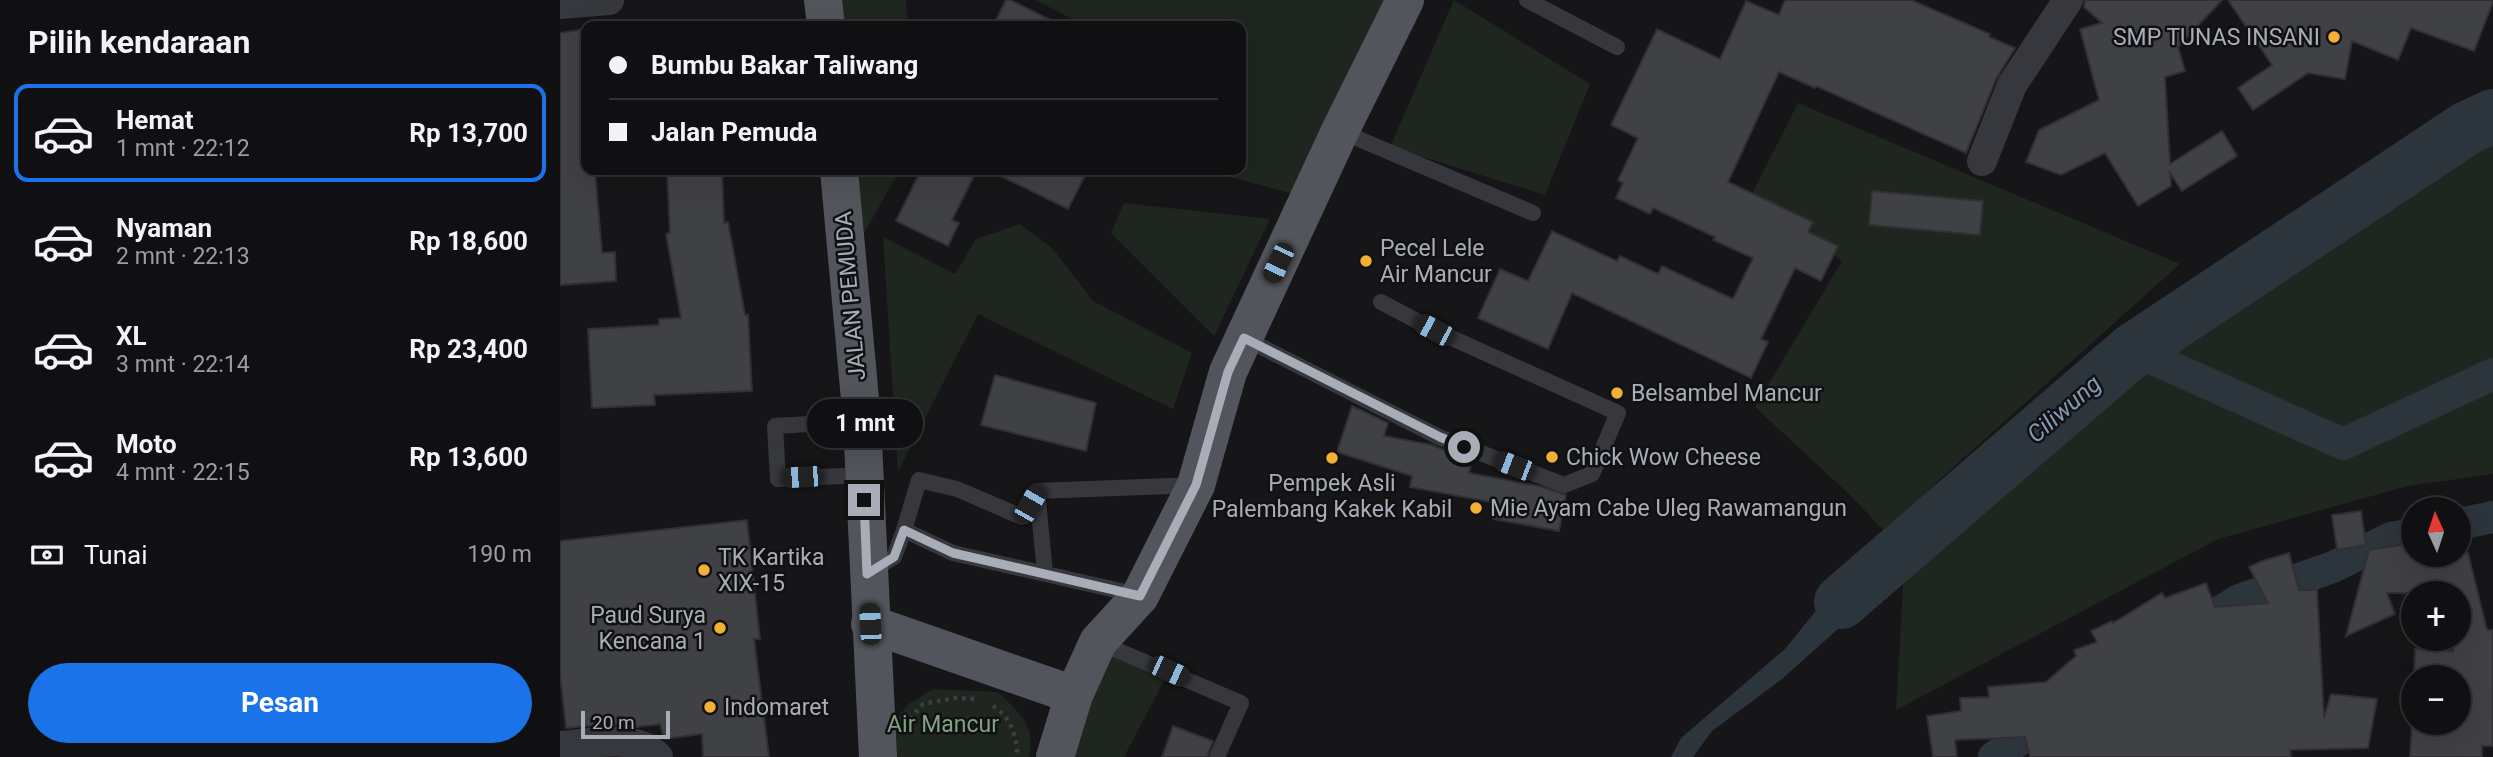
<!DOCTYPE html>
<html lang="id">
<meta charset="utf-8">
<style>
:root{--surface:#101012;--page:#1e1e20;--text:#f1f3f6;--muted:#9c9d9f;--line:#303032;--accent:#1a73e8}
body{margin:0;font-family:Roboto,sans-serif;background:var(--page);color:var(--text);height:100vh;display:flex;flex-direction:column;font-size:26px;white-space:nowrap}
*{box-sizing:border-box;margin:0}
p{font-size:23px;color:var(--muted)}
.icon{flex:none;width:38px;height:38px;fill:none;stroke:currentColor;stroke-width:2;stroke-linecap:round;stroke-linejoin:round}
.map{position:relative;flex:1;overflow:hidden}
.drawer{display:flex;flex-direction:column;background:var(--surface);width:560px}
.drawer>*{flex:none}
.guide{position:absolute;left:21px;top:21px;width:665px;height:154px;border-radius:14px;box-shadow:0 7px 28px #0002,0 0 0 2px var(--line);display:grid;align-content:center;height:154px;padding:0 28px;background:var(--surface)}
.needle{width:46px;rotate:357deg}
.controls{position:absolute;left:1841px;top:497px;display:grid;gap:14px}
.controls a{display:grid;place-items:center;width:70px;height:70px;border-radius:50%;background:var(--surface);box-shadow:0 7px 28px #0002,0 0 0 2px var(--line);font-size:35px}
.scale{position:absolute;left:21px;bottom:18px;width:89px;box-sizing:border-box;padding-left:7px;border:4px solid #a8adb8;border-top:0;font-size:19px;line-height:24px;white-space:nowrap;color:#a8adb8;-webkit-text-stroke:5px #111113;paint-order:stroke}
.end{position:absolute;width:32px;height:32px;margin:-16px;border:9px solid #a8adb8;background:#111;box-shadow:0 0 0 4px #111}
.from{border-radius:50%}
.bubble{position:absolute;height:49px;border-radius:24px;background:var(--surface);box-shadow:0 7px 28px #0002,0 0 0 2px var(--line);font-size:23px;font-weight:700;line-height:49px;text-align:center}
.car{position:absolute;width:21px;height:42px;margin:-21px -10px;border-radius:9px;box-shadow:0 0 5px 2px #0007;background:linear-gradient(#222 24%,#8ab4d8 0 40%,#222 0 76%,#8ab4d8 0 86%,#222 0)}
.guide b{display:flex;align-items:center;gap:24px;height:66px;font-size:26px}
.guide b+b{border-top:2px solid var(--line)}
.guide i{width:18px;height:18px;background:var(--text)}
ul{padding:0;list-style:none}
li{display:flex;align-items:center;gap:21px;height:98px;margin:0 14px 10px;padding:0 14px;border:4px solid transparent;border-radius:14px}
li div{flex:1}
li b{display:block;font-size:26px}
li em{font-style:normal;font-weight:700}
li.on{border-color:var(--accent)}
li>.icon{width:63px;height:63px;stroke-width:1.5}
h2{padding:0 28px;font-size:32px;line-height:84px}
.pay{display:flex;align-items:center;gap:18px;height:77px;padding:0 28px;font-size:26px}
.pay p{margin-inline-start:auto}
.action{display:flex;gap:14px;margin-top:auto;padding:14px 28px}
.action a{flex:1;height:80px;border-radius:42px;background:var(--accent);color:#fff;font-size:28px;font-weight:700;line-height:80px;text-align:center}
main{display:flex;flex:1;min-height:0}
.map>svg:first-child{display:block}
.green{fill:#1e261f}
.water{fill:#2c353c}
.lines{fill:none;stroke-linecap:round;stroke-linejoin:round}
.canal{stroke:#2c353c;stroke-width:32}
.river{stroke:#2c353c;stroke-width:54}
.building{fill:#404145;stroke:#303034;stroke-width:2}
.path{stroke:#3d3f44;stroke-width:4.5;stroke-dasharray:3.5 5;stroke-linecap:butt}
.lane{stroke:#37383d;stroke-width:16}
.street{stroke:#37383d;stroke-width:30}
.primary{stroke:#53555c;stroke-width:38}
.route{stroke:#a8adb8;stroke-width:9}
.poi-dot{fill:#f2b134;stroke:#111113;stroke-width:2.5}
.labels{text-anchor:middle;stroke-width:5;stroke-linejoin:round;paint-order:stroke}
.poi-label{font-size:23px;fill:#a8adb8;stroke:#111113;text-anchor:start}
.street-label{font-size:23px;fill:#a8adb8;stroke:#111113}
.park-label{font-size:23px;fill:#7fa381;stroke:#111113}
.water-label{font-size:24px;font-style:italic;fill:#7f9bb3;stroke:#111113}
</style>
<main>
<section class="drawer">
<h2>Pilih kendaraan</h2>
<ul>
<li class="on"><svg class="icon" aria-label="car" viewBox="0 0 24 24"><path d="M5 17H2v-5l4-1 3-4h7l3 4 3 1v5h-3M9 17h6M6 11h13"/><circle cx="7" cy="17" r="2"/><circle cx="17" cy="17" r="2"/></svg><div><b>Hemat</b><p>1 mnt · 22:12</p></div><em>Rp 13,700</em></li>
<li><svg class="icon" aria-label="car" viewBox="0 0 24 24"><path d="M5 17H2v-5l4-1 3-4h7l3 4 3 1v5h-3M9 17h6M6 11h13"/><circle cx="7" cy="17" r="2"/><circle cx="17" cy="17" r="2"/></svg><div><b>Nyaman</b><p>2 mnt · 22:13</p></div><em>Rp 18,600</em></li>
<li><svg class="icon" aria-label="car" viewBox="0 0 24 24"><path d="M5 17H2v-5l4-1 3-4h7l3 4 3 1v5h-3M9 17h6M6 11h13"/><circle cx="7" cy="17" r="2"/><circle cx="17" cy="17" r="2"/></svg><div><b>XL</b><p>3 mnt · 22:14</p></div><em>Rp 23,400</em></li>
<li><svg class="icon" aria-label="car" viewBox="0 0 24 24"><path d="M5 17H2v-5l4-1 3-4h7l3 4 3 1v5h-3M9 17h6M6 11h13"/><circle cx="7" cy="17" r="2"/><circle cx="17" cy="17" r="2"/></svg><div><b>Moto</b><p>4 mnt · 22:15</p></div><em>Rp 13,600</em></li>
</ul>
<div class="pay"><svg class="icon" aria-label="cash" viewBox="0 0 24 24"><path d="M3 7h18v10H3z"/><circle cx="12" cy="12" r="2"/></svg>Tunai<p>190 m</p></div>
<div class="action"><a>Pesan</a></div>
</section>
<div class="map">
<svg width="1933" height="757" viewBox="0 0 1933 757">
<rect width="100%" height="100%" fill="#161618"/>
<g class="green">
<polygon points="268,0 346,0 348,26 272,26"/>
<polygon points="475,0 831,0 737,195 644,170 681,170 681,26 526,26"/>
<polygon points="894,0 1030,84 985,195 830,147"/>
<polygon points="1238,103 1620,264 1378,481 1329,536 1290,495 1195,407 1282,261 1191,196"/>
<polygon points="1933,116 1933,474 1848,486 1658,539 1336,710 1344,570 1337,553 1573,350 1907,128"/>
<polygon points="294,170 340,170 304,233"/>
<polygon points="564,203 710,219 654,336 551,233"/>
<polygon points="460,224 493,249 533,301 632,353 613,409 418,314 338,472 323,237 395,274 416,239"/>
<polygon points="538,642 609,671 564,757 495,757"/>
<path d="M373 689 438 692C458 712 477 726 469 757H333L332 727 347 705Z"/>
</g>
<polygon class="water" points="1329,536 1344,570 1222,679 1152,731 1133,757 1111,757 1121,738 1225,649 1267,597"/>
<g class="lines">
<g class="canal">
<polyline points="1573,350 1783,444 1933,374"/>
<polyline points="1899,524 1933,517"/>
<polyline points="1632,629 1679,600 1773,567 1831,538 1853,534"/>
<polyline points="1434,757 1500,713"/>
</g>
<polyline class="river" points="1281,602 1573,350 1907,128 1933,116"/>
</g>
<g class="building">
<polygon points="446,0 450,0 503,26 433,26"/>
<polygon points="1225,0 1351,0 1430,34 1429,37 1455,48 1436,79 1406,153 1256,86 1255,88 1219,72 1168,182 1253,222 1248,232 1278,246 1261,281 1235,268 1201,339 1208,342 1191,378 1012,293 988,349 918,318 940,269 968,281 992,231 1057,261 1060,256 1098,274 1102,266 1173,299 1193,258 1153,240 1155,237 1093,208 1090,214 1056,198 1063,183 1058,180 1078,138 1051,125 1097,29 1160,59 1186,1 1219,15"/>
<polygon points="1525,0 1662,0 1618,47 1625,71 1605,77 1610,164 1662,131 1677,156 1622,191 1610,173 1611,186 1578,206 1545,153 1501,175 1466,162 1479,130 1539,100 1520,29 1542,23 1524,7"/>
<polygon points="1668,0 1933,0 1933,2 1914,51 1851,28 1838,60 1792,41 1785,79 1748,73 1693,110 1678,88 1712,65"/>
<polygon points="26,29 26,170 35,170 42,253 55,252 56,281 0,285 0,33"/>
<polygon points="107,170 162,170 164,223 168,222 185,315 188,315 192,391 94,395 95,405 32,408 28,329 99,325 99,319 121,318 106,234 110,233"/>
<polygon points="361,170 417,170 392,220 399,223 388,246 336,221"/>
<polygon points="428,170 528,170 508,209"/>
<polygon points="1312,191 1423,201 1420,235 1309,225"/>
<polygon points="435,375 536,403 526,451 421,425"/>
<polygon points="792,406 828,423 824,436 872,445 912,461 909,473 979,486 1006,495 999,531 933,519 936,503 850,487 852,476 777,452"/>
<polygon points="1801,511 1806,545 1777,550 1772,515"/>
<polygon points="187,520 200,639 194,639 209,757 143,757 142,734 104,739 100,724 77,727 51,724 6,728 0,674 0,541"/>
<polygon points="1853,543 1853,555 1908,553 1927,630 1933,630 1933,746 1922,746 1922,757 1850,757 1852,723 1899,723 1899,677 1854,677 1855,649 1893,651 1893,640 1899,640 1899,593 1827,593 1835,614 1786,636 1809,550"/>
<polygon points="1729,553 1739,590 1757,590 1764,718 1771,694 1817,699 1808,748 1730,750 1731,757 1470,757 1465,737 1395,740 1397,757 1373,757 1367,716 1401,711 1400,698 1429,697 1428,687 1486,682 1516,656 1514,650 1537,642 1531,631 1552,621 1553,623 1602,593 1605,598 1646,583 1655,607 1708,603 1689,567 1702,561"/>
<polygon points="613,726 653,741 647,757 602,757"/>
</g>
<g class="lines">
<g class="path">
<path d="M433 706C450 716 458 738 457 757"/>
<polyline points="350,719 363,704 395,698 415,699"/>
</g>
<g class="lane">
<polyline points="967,0 1057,47"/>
<polyline points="780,131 973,213"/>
<polyline points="684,338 879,437 1004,485 1032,474 1058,413 874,330 821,302"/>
<polyline points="302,421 215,426 218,479 303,475"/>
<polyline points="477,491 485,573"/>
<polyline points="310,572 334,557 344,530"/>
<polyline points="578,595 393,553 344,530 359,480 397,489 462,517 477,491 636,485"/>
<polyline points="538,642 681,703 657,757"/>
</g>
<g class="street">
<polyline points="0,4 49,0"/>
<polyline points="1422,161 1452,85 1508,0"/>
<path d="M0 746C30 744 75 732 98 757"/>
</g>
<g class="primary">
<polyline points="263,0 266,26"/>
<polyline points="279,170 302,421 318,757"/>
<polyline points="310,624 514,695"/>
<polyline points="495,757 514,695 538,642 580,596 636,485 668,372 780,131 845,0"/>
</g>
</g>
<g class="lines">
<polyline class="route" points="304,500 307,574 334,557 344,530 393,553 580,596 636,485 668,372 684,338 880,437 904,447"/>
</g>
<g class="poi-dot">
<circle cx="1774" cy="37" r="7"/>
<circle cx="806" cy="261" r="7"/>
<circle cx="1057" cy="393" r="7"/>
<circle cx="992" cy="457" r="7"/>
<circle cx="772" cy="458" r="7"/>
<circle cx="916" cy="508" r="7"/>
<circle cx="144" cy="570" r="7"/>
<circle cx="160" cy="628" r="7"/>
<circle cx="150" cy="707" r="7"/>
</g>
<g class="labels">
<g class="poi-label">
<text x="1760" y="45" text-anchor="end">SMP TUNAS INSANI</text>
<text x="820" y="256">Pecel Lele<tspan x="820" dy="26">Air Mancur</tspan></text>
<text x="1071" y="401">Belsambel Mancur</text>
<text x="1006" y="465">Chick Wow Cheese</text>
<text x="772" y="491" text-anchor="middle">Pempek Asli<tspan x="772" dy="26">Palembang Kakek Kabil</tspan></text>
<text x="930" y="516">Mie Ayam Cabe Uleg Rawamangun</text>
<text x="158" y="565">TK Kartika<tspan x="158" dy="26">XIX-15</tspan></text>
<text x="146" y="623" text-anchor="end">Paud Surya<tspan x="146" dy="26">Kencana 1</tspan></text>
<text x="164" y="715">Indomaret</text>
</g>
<g class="street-label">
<text transform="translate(290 296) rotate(-95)" y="8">JALAN PEMUDA</text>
</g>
<g class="park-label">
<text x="383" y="732">Air Mancur</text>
</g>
<g class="water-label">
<text transform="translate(1504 409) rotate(-41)" y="8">Ciliwung</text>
</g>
</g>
</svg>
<div class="controls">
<a><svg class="needle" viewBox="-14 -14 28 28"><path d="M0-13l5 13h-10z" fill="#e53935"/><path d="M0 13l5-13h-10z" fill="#9c9d9f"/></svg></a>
<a>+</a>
<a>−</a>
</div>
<div class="scale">20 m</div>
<i class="end from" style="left:904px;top:447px"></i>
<i class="end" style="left:304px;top:500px"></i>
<div class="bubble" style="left:247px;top:399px;width:116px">1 mnt</div>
<i class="car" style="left:718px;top:263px;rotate:205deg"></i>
<i class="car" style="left:874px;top:330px;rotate:298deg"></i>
<i class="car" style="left:954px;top:466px;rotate:291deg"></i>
<i class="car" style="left:242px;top:477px;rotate:267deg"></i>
<i class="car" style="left:470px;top:504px;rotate:30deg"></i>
<i class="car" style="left:310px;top:624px;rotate:357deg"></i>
<i class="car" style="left:609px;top:671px;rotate:115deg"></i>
<div class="guide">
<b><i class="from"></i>Bumbu Bakar Taliwang</b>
<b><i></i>Jalan Pemuda</b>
</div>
</div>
</main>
